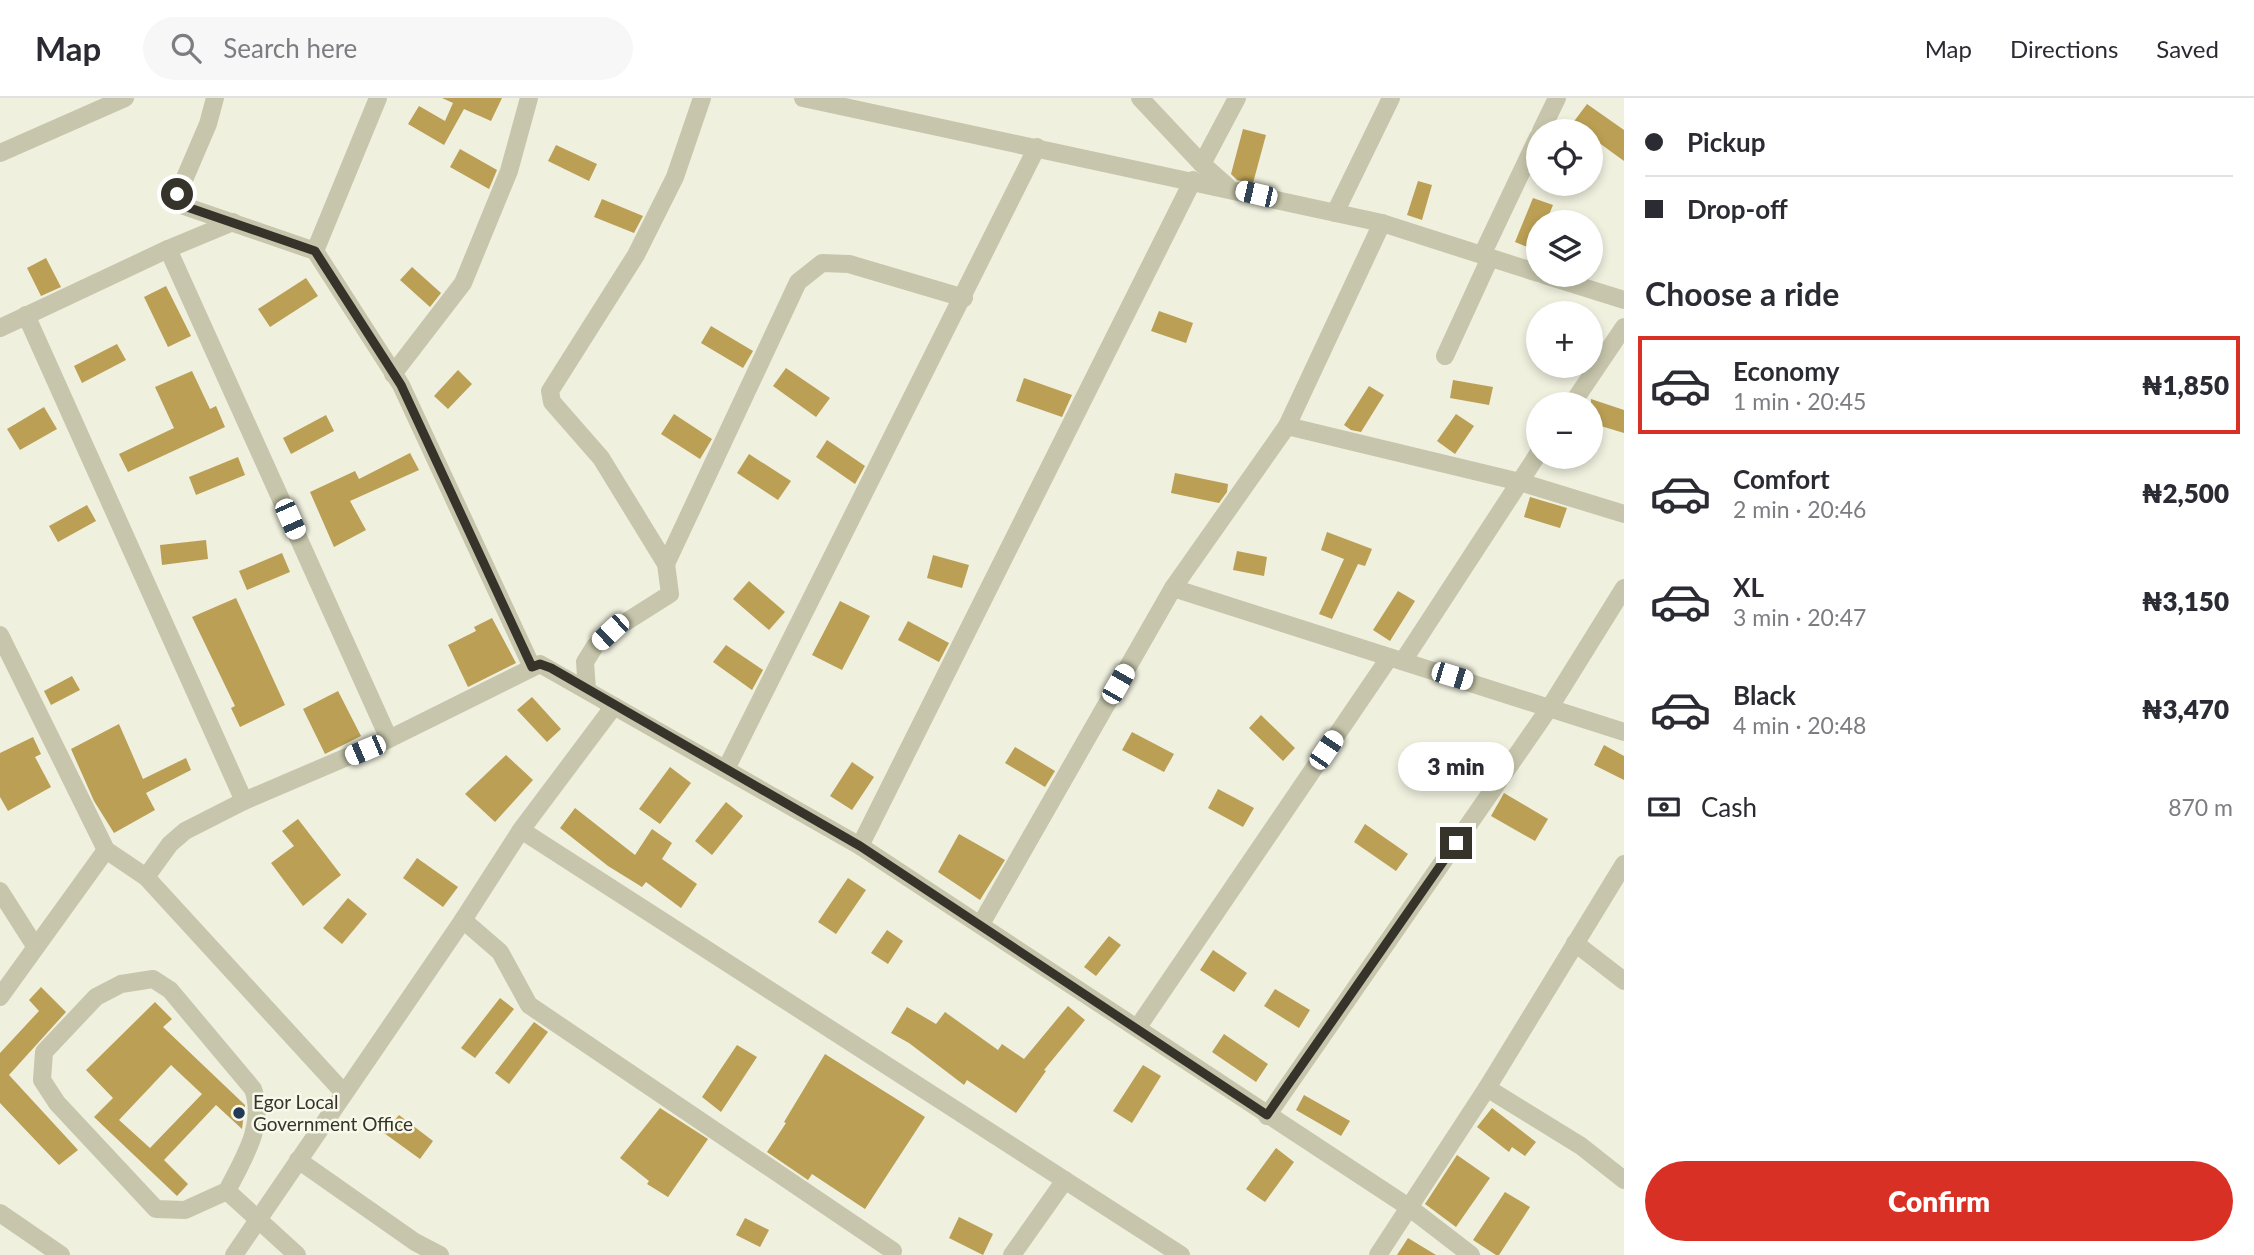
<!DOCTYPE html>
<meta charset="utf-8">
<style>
:root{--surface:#fff;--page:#f7f7f7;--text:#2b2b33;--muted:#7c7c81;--line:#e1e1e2;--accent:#d93025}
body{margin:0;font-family:Lato,sans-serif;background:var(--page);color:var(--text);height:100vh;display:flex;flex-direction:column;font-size:26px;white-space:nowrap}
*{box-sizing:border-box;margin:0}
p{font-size:23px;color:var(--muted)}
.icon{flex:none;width:38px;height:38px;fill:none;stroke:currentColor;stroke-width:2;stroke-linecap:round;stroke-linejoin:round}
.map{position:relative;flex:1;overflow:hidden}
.panel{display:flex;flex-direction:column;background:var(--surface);width:630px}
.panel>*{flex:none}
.top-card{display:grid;align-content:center;height:154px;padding:0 21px;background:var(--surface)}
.tools{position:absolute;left:1526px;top:21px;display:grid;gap:14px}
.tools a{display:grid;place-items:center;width:77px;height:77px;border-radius:50%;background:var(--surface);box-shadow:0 4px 10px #0003;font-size:35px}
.end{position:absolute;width:32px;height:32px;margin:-16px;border:9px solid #36342a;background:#fff;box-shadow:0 0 0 4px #fff}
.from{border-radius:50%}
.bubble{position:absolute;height:49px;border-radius:24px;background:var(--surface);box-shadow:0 4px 10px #0003;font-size:23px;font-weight:800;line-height:49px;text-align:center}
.car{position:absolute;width:21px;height:42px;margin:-21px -10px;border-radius:9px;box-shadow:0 0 5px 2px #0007;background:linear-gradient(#fff 24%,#345 0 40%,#fff 0 76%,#345 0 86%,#fff 0)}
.top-card b{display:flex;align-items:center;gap:24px;height:66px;font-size:26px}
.top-card b+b{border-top:2px solid var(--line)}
.top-card i{width:18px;height:18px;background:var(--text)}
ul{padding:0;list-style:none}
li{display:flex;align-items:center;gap:21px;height:98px;margin:0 14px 10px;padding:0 7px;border:4px solid transparent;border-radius:0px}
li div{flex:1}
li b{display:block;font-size:26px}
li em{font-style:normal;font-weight:800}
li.selected{border-color:var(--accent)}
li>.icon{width:63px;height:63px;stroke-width:1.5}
h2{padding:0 21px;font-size:32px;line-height:84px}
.pay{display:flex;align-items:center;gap:18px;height:77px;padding:0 21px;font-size:26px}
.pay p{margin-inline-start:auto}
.cta{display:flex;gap:14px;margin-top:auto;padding:14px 21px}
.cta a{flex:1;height:80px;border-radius:42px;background:var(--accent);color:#fff;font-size:28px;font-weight:800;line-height:80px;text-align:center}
header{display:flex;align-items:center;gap:42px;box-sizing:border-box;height:98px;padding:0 35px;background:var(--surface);border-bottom:2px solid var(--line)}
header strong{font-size:33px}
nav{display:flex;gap:38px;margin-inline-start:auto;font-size:24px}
.search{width:490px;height:63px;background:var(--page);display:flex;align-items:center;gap:18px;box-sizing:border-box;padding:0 24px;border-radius:38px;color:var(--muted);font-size:26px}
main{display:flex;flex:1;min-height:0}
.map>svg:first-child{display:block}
.building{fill:#ba9f54;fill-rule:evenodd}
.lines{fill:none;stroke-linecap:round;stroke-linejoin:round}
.minor{stroke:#c7c6ac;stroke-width:18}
.route{stroke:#36342a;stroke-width:9}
.poi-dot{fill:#243954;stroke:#f8f8eb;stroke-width:2.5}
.labels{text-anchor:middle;stroke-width:5;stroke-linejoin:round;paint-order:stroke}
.poi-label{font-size:19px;fill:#36342a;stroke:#f8f8eb;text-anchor:start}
</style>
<header>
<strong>Map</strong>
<div class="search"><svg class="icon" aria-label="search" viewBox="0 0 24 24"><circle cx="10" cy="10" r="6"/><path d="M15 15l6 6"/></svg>Search here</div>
<nav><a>Map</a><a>Directions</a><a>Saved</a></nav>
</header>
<main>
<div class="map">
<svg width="1624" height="1157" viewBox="0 0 1624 1157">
<rect width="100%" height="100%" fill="#f0f0df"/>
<g class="building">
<polygon points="442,0 502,0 491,23 464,11 444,47 408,26 419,8 445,23 453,5"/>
<polygon points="1587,6 1624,32 1624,63 1591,39 1591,33 1582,33 1572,26"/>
<polygon points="1243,31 1266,37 1253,85 1237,82 1231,76"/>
<polygon points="556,47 597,66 589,83 548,63"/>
<polygon points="460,51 497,72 489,91 450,69"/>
<polygon points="1418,83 1432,87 1422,122 1407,117"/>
<polygon points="1533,100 1553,107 1546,124 1538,124 1535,152 1515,144"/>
<polygon points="602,101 643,118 634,135 594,119"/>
<polygon points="46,160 61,189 41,198 27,170"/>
<polygon points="412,169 441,195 430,209 400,182"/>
<polygon points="306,180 318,198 270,229 258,211"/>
<polygon points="166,188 191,238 168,249 144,199"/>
<polygon points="1159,213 1193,225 1186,245 1151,233"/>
<polygon points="711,228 753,253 743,270 701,245"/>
<polygon points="117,246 126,262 82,285 74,268"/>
<polygon points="786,270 830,300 816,319 773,288"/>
<polygon points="458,272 472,286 448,311 434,298"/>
<polygon points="192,273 210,311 216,308 225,329 128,374 119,356 174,330 155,289"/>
<polygon points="1024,280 1072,297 1062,319 1016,303"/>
<polygon points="1453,282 1493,289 1489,307 1450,300"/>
<polygon points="1369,288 1384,297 1361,334 1351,332 1344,327"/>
<polygon points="1591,301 1624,312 1624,335 1591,325"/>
<polygon points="44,309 57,331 20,352 7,331"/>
<polygon points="674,316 712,341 700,361 661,336"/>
<polygon points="1456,316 1474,328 1455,356 1437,343"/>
<polygon points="326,317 334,333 291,356 283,340"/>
<polygon points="827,342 865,368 855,386 816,359"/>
<polygon points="410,355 419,372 350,403 366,432 334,449 310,394 355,373 359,381"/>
<polygon points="749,356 791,383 778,402 737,375"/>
<polygon points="238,359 245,377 196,397 189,379"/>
<polygon points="1175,375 1228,386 1227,394 1219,405 1171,395"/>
<polygon points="1530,399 1567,410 1560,430 1524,419"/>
<polygon points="87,407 96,423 58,444 49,428"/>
<polygon points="1327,434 1372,451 1365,468 1358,466 1332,521 1319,516 1344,461 1321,452"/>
<polygon points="206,442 208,461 162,467 160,447"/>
<polygon points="1237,453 1267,459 1264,478 1233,472"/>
<polygon points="282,455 290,474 247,492 239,473"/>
<polygon points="933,457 969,467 962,490 927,480"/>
<polygon points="749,483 785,514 769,532 733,501"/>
<polygon points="1398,493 1415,503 1390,543 1373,532"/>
<polygon points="236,500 285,607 240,629 231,610 235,608 192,519"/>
<polygon points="840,503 870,518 842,572 812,557"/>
<polygon points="492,520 516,565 468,589 448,547 476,533 474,529"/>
<polygon points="908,523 949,545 939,564 898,542"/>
<polygon points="726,547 763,572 752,592 713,564"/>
<polygon points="72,578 80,592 51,607 44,593"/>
<polygon points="338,593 361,638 325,656 303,611"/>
<polygon points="532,599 561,631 547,644 517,612"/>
<polygon points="1261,617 1295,650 1283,663 1249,630"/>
<polygon points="119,626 143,681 186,660 191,672 146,695 155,712 114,735 94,703 71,651"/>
<polygon points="1132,634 1174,656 1164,674 1122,652"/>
<polygon points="33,639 41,656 35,659 51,689 8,713 0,699 0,655"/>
<polygon points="1604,647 1624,658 1624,682 1594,667"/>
<polygon points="1015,649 1055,673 1045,689 1005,665"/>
<polygon points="506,657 533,682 495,724 465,696"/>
<polygon points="852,664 874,679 852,712 830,698"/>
<polygon points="670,669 691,685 660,726 639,711"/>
<polygon points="1218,691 1254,710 1243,729 1208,710"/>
<polygon points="1504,695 1548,721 1535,743 1491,718"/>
<polygon points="726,704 743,718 712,757 695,743"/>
<polygon points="575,710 635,757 652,731 672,745 662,761 697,786 681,810 646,784 642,789 608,768 560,730"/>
<polygon points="298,721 341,777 303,808 271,765 294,748 282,733"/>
<polygon points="1365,726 1408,756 1396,773 1354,744"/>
<polygon points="959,736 1005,762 980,802 938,774"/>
<polygon points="417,760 458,789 443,809 403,780"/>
<polygon points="848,780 866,792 836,836 818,824"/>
<polygon points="348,800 367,816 342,846 323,830"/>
<polygon points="887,832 903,843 888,866 871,855"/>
<polygon points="1109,838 1121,847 1096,878 1084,869"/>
<polygon points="1213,852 1247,875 1234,894 1200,872"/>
<polygon points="41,889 66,914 9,977 78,1052 59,1067 0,1005 0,955 39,913 29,902"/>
<polygon points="1275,891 1310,912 1299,930 1264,908"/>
<polygon points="500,900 514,911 475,960 461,950"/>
<path d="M155 904 172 921 163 929 245 1007 242 1031 216 1007 164 1062 188 1086 177 1098 94 1019 113 1000 86 972ZM171 967 202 996 150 1050 119 1022Z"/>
<polygon points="1068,908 1085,922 1044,972 1046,973 1016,1015 967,982 964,987 909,945 891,935 907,909 936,926 945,914 998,952 1002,946 1024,961"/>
<polygon points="534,924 548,934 509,986 495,975"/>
<polygon points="1224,936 1268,966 1256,984 1212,954"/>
<polygon points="737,947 757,959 721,1014 702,999"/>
<polygon points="825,956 925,1019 865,1111 812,1076 808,1082 767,1054 786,1025 784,1024"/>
<polygon points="1143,967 1161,978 1132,1025 1113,1013"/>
<polygon points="1304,997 1350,1023 1341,1038 1296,1012"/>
<polygon points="660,1010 708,1041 668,1099 647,1086 649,1083 620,1060"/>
<polygon points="1492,1010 1536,1044 1525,1058 1512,1049 1509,1054 1477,1029"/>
<polygon points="399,1017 433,1043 420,1061 384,1035"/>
<polygon points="1276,1050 1294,1064 1265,1104 1246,1091"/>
<polygon points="1457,1057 1490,1080 1456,1129 1425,1106"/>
<polygon points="1505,1094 1530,1109 1499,1157 1496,1157 1473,1142"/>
<polygon points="959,1119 993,1136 983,1157 949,1140"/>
<polygon points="745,1120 769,1132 760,1149 736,1137"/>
<polygon points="1408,1140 1436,1157 1397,1157"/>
</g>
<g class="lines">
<g class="minor">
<polyline points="215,0 208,26 178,96 178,102 184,108 315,153"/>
<polyline points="378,0 315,153 401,287 532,569"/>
<polyline points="803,0 1382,125 1538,175"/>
<polyline points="1140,0 1202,66 1228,89"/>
<polyline points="1541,33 1557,0"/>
<polyline points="0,55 125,0"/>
<polyline points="1202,66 1237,0"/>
<polyline points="1335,115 1391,0"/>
<polyline points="233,124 168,151 389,641"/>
<polyline points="1482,157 1538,39"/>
<polyline points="1544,177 1624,202"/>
<polyline points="26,217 244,703"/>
<polyline points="0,230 168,151"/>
<polyline points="1445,258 1490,160"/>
<polyline points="393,276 463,185 509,73 529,0"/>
<polyline points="1572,306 1624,229"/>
<polyline points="1287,328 1520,384 1624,416"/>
<polyline points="666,466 798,184 822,165 849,166 964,200"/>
<polyline points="1173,490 1624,634"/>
<polyline points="0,537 106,752 146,779 344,995"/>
<polyline points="1403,563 1538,356"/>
<polyline points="587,592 585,564 595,548 610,534 670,496 666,466 601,360 552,304 550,293 636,157 675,79 702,0"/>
<polyline points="726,671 1037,49"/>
<polyline points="521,732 1181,1157"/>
<polyline points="860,748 1193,82"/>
<polyline points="146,779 170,746 185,733 244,703 389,641 540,566 860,748 1410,1110 1471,1157"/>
<polyline points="0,793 35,848"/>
<polyline points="463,822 500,854 529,907 893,1153"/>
<polyline points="981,826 1173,490 1287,328 1382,125"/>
<polyline points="1575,845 1624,883"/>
<path d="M153 881 170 892 253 991C266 1027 243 1061 227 1093L185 1112 156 1111 57 1005 42 982 44 954 96 899 121 886Z"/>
<polyline points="0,899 106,752"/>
<polyline points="1138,929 1389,560"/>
<polyline points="1487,990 1581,1048 1624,1082"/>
<polyline points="1267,1018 1550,609 1624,490"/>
<polyline points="298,1062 415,1144 440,1157"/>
<polyline points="227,1093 297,1157"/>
<polyline points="0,1115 61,1157"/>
<polyline points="234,1157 463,822 521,732 614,608"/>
<polyline points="1012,1157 1065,1082"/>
<polyline points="1378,1157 1487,990 1624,766"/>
</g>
</g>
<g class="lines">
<polyline class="route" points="177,96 178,102 184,108 315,153 401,287 532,569 540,566 551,570 860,748 1267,1017 1456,745"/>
</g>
<circle class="poi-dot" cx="239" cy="1015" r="7"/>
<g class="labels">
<g class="poi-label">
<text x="253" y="1011">Egor Local<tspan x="253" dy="22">Government Office</tspan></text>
</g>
</g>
</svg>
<div class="tools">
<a><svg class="icon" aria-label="locate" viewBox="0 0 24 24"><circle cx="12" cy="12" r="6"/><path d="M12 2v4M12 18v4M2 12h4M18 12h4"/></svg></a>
<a><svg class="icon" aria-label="layers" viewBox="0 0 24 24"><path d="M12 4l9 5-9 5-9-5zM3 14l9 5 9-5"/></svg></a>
<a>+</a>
<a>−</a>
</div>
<i class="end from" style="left:177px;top:96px"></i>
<i class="end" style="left:1456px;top:745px"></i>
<div class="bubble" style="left:1398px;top:644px;width:116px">3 min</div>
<i class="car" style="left:1256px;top:96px;rotate:283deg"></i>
<i class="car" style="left:290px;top:421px;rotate:156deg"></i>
<i class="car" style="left:610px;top:534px;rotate:227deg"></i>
<i class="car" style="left:1452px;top:578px;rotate:107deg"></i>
<i class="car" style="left:1118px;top:586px;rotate:30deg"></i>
<i class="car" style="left:365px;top:652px;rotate:247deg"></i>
<i class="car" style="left:1326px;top:652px;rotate:34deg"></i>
</div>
<section class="panel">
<div class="top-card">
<b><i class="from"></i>Pickup</b>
<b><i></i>Drop-off</b>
</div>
<h2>Choose a ride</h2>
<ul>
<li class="selected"><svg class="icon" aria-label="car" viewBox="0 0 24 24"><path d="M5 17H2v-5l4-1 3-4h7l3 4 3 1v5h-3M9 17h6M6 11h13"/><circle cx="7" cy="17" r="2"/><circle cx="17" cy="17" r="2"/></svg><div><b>Economy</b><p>1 min · 20:45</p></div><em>₦1,850</em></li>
<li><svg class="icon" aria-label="car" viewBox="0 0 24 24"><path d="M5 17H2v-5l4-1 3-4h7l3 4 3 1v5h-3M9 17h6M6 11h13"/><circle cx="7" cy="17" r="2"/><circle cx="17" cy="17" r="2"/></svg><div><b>Comfort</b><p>2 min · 20:46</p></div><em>₦2,500</em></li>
<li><svg class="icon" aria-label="car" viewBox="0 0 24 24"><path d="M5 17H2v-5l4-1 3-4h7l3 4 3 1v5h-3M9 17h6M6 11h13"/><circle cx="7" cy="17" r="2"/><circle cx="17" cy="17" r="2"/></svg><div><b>XL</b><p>3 min · 20:47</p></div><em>₦3,150</em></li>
<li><svg class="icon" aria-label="car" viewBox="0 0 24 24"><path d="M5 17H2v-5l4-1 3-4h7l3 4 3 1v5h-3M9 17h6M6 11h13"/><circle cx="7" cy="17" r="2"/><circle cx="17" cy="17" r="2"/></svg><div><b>Black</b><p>4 min · 20:48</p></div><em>₦3,470</em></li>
</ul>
<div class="pay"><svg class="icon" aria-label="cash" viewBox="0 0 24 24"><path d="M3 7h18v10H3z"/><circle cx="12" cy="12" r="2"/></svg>Cash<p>870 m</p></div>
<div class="cta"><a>Confirm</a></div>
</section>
</main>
